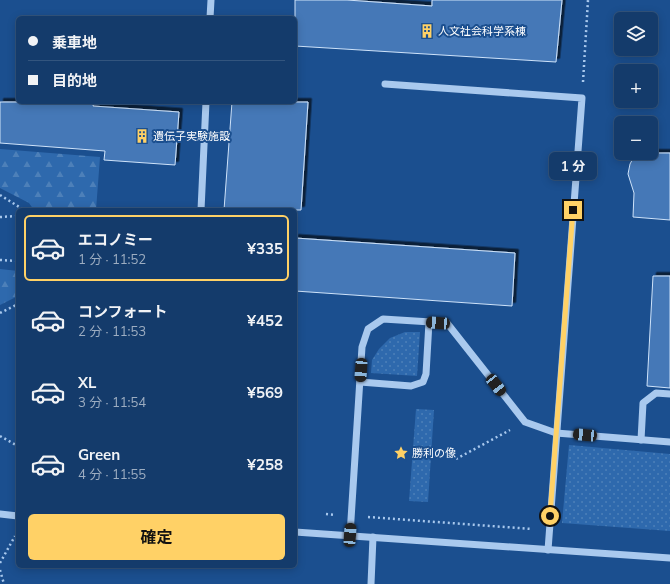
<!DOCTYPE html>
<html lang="ja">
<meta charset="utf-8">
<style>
:root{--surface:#143b6b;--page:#214673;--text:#f1f3f6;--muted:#9dadc1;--line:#33557e;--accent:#ffd166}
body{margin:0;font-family:Mulish,"Noto Sans JP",sans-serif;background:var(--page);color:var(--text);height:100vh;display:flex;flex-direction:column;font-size:15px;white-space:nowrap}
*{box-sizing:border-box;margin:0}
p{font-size:13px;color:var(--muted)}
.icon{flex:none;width:22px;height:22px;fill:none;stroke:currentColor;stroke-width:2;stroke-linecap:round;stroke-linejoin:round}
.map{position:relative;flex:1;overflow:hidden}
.details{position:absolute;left:16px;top:208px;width:281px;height:360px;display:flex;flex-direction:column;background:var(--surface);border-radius:6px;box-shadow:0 2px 10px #0003,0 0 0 1px var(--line)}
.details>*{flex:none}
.hud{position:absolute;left:16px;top:16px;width:281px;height:88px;border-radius:6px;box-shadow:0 2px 10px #0003,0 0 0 1px var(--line);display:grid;align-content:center;height:88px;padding:0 12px;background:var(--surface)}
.controls{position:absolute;left:614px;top:12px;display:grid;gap:8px}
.controls a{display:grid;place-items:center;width:44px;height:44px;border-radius:6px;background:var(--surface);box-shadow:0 2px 10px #0003,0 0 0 1px var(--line);font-size:20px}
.end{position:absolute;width:18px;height:18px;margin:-9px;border:5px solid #ffd166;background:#111;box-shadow:0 0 0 2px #111}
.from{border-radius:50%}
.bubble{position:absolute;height:28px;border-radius:6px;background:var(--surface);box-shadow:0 2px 10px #0003,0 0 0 1px var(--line);font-size:13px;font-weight:700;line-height:28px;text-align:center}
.car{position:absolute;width:12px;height:24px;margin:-12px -6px;border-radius:5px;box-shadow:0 0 3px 1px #0007;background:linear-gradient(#222 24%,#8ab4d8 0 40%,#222 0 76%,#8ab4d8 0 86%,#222 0)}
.hud b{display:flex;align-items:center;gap:14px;height:38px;font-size:15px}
.hud b+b{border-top:1px solid var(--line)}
.hud i{width:10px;height:10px;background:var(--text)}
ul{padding:7px 0 0;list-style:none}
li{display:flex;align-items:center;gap:12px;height:66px;margin:0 8px 6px;padding:0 4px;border:2px solid transparent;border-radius:6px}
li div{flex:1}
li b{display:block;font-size:15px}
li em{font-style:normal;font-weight:700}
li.active{border-color:var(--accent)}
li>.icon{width:36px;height:36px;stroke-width:1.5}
.action{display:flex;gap:8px;margin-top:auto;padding:8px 12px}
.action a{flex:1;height:46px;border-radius:6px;background:var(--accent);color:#111;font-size:16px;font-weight:700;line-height:46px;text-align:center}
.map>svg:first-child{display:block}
.grass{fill:url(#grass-dots)}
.forest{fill:url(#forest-firs)}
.building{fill:#4478b7;stroke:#cfe3fa;filter:url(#shadow)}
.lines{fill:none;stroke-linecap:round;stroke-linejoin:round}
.path{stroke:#a9c9ee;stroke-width:2.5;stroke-dasharray:2 3;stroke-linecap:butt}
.minor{stroke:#a9c9ee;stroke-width:7}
.route{stroke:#ffd166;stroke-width:5}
.labels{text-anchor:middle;stroke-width:4;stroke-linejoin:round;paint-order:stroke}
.poi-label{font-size:11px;fill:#fff;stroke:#1b4f8f;text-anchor:start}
</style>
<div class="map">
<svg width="670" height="584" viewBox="0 0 670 584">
<defs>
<pattern id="grass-dots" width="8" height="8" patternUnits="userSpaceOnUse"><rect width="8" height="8" fill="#2e69ad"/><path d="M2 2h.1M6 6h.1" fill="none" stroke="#4d80b9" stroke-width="1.8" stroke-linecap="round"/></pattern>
<pattern id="forest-firs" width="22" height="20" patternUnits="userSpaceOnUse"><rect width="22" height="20" fill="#2e69ad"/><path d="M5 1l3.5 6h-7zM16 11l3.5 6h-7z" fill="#4d80b9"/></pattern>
<filter id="shadow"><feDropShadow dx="3.5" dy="-3.5" stdDeviation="0" flood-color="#0009"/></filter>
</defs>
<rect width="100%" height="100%" fill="#1b4f8f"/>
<g class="grass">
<polygon points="405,332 420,332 417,376 371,373 372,360 379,349 390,338"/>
<polygon points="416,409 434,410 428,502 409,501"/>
<polygon points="569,445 670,454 670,531 562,523"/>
</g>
<g class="forest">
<polygon points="0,149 100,157 96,210 34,210 29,203 0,188"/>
<polygon points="0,269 18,271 18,296 0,305"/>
</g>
<g class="building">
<polygon points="295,0 347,0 432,6 432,0 562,0 556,62 295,46"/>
<polygon points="0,102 94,102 93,106 179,112 175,165 104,160 105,151 0,143"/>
<polygon points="232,102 308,102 301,210 224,210"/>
<polygon points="636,153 670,153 670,220 633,217 634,193 628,174 630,164"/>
<polygon points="295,238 515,253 512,306 295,291"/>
<polygon points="653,276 670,276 670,388 647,386"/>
</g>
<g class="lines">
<g class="path">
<polyline points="583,82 588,0"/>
<polyline points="0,195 24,210"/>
<polyline points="0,217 18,216"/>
<polyline points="0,260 18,261"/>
<polyline points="0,313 18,304"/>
<polyline points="0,436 16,445 18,445"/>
<polyline points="456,459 510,430"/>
<polyline points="326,514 335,515"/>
<polyline points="368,517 532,529"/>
<polyline points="0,563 15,536"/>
<polyline points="0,570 4,584"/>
</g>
<g class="minor">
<polyline points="210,18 211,0"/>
<polyline points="385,84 582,98 548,550"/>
<polyline points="201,210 206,102"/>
<polyline points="360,382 411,386 423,382 426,374 429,322"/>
<polyline points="641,440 643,403 656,393 670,394"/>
<polyline points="0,514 18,516"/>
<polyline points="295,532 670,558"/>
<polyline points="350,535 362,347 368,329 383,319 447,323 525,422 556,433 670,442"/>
<polyline points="371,584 373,537"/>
</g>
</g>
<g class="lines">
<polyline class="route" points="550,516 573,210"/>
</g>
<defs>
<symbol id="building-bare" viewBox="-9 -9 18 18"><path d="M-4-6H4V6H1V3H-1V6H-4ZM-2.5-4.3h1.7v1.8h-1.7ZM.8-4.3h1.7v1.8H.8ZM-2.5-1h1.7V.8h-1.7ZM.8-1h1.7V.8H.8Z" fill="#ffd166" stroke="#1b4f8f" stroke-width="2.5" paint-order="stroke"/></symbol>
<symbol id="sight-bare" viewBox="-9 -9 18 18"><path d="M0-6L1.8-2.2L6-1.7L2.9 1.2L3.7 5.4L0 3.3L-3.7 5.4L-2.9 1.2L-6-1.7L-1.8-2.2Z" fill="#ffd166" stroke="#1b4f8f" stroke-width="2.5" paint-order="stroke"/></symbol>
</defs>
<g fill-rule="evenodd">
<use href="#building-bare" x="417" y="21" width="20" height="20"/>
<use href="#building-bare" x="132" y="126" width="20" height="20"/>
<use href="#sight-bare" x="391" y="443" width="20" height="20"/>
</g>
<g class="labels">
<g class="poi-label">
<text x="438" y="35">人文社会科学系棟</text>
<text x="153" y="140">遺伝子実験施設</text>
<text x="412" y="457">勝利の像</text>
</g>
</g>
</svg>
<div class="controls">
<a><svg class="icon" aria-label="layers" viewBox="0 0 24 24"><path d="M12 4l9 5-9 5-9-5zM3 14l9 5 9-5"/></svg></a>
<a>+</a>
<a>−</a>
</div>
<i class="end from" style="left:550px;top:516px"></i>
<i class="end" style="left:573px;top:210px"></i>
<div class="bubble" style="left:549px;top:152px;width:48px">1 分</div>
<i class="car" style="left:438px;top:323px;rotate:274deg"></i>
<i class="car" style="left:361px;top:370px;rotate:184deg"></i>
<i class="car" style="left:496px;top:385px;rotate:142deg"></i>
<i class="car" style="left:585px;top:435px;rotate:275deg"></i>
<i class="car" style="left:350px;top:535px;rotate:4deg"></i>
<div class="hud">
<b><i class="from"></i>乗車地</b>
<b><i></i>目的地</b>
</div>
<section class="details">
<ul>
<li class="active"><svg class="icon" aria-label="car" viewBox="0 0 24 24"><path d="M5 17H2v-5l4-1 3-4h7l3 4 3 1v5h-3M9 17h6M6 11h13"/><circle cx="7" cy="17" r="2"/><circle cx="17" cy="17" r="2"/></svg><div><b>エコノミー</b><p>1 分 · 11:52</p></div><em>¥335</em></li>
<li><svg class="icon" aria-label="car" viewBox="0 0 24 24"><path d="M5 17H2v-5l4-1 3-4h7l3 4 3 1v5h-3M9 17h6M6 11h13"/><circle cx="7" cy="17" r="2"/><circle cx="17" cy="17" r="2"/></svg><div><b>コンフォート</b><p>2 分 · 11:53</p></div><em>¥452</em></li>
<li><svg class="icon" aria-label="car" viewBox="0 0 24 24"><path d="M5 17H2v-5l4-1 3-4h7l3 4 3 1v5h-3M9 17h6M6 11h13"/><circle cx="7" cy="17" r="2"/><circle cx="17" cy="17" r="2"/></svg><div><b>XL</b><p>3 分 · 11:54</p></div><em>¥569</em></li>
<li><svg class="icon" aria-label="car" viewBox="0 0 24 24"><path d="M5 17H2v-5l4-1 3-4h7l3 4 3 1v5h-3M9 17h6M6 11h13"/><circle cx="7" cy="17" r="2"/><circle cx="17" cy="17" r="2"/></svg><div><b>Green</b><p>4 分 · 11:55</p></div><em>¥258</em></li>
</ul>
<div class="action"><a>確定</a></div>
</section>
</div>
